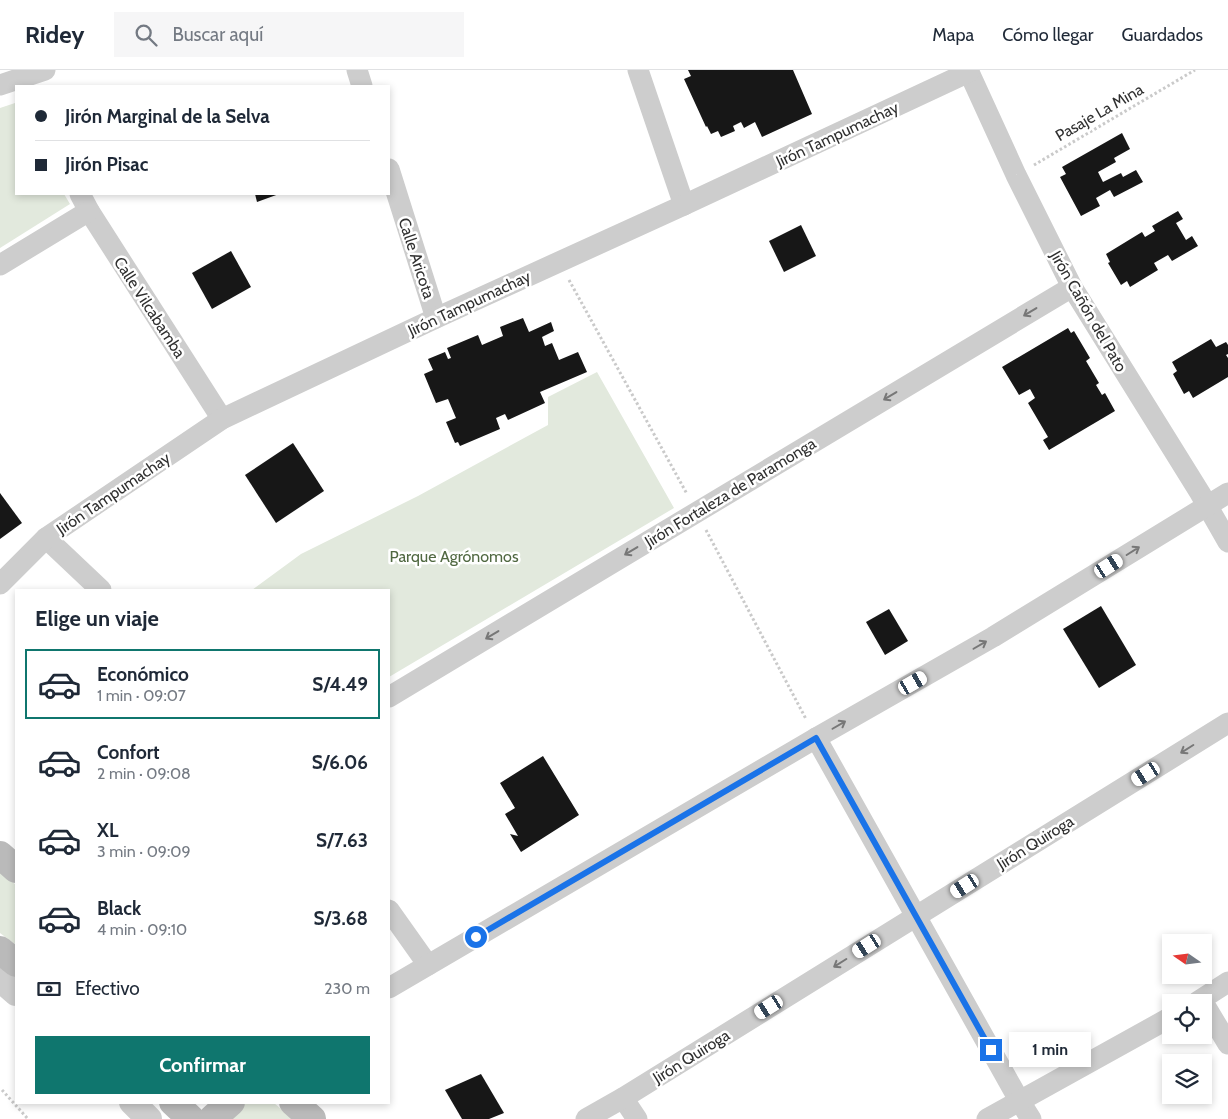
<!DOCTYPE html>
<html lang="es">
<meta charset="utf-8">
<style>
:root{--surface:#fff;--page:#f6f6f7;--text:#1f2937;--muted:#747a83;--line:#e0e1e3;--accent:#0f766e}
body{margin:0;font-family:Cabin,sans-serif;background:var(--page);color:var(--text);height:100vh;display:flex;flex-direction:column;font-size:19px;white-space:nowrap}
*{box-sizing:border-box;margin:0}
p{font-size:16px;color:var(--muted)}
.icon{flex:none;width:28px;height:28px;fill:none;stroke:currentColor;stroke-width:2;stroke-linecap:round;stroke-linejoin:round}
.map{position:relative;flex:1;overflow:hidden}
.details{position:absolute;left:15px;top:519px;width:375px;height:515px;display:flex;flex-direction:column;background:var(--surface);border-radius:0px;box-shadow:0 2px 8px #0003}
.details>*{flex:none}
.hud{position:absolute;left:15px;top:15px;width:375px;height:110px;border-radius:0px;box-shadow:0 2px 8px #0003;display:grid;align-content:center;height:110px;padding:0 20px;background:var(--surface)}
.needle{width:32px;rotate:284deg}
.fabs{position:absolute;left:1162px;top:864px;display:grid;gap:10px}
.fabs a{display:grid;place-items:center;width:50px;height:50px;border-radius:0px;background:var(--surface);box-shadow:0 2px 8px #0003;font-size:25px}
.end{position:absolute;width:22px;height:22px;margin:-11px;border:6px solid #1a73e8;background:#fff;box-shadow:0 0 0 2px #fff}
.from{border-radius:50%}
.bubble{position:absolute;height:35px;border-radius:0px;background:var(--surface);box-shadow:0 2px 8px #0003;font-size:16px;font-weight:800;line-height:35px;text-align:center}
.car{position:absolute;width:15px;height:30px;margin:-15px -8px;border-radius:6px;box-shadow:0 0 4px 1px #0007;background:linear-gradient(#fff 24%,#345 0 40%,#fff 0 76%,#345 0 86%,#fff 0)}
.hud b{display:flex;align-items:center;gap:18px;height:48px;font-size:19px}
.hud b+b{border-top:1px solid var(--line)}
.hud i{width:12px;height:12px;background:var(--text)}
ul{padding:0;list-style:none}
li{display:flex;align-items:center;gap:15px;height:70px;margin:0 10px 8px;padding:0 10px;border:2px solid transparent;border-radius:0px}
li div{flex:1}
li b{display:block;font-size:19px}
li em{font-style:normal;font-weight:800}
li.active{border-color:var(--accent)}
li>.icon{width:45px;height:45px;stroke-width:1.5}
h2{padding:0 20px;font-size:22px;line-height:60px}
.pay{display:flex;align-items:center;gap:12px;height:55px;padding:0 20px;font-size:19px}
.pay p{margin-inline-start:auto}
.cta{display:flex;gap:10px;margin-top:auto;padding:10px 20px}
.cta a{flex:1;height:58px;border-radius:0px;background:var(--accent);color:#fff;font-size:20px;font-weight:800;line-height:58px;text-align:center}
header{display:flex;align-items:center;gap:30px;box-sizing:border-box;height:70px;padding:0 25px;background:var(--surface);border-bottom:1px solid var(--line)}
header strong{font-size:24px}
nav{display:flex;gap:28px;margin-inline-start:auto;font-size:18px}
.search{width:350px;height:45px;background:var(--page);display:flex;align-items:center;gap:12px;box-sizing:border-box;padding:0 18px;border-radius:0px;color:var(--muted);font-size:19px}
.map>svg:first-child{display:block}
.green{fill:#e2e9dd}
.building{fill:#171717}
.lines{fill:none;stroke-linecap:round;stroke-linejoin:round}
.path{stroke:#cacaca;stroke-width:3;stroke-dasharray:2.5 2.5;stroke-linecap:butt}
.minor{stroke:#cdcdcd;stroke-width:21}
.tertiary{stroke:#cdcdcd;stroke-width:26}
.secondary{stroke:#bababa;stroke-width:28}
.oneway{stroke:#777}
.route{stroke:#1a73e8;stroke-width:6}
.labels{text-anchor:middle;stroke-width:5;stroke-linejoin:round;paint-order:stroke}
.street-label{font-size:16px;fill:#303030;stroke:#fff}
.park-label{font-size:16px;fill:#506841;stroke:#fff}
</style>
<header>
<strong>Ridey</strong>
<div class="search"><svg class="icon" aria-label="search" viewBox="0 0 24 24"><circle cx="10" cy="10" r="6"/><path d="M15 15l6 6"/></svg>Buscar aquí</div>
<nav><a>Mapa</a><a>Cómo llegar</a><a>Guardados</a></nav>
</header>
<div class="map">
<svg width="1228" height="1049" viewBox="0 0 1228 1049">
<rect width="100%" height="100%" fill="#fff"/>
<g class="green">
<polygon points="15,33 16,36 16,124 64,124 70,134 0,178 0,38"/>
<polygon points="597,302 674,438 389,607 389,520 252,520 301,484 418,426 548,355 548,327"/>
<polygon points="0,801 16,815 16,875 0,863"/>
<polygon points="232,1033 274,1033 293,1049 224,1049"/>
</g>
<g class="building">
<polygon points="688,0 793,0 812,44 762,67 755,52 744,58 741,52 733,56 735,61 721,67 718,61 711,64 707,56 706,57 684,9 691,6"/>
<polygon points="1122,63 1130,79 1114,88 1116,92 1098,102 1103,112 1121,103 1123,107 1136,100 1143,112 1114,127 1110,120 1096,128 1100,136 1081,146 1060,107 1066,104 1062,97"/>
<polygon points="255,124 279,124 257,132"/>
<polygon points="1178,141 1183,149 1176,153 1186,170 1192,166 1198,176 1172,191 1168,185 1154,193 1158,200 1130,217 1127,211 1121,215 1108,193 1110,192 1106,184 1142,162 1145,167 1155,161 1152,156"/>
<polygon points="801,155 816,186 784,202 769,171"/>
<polygon points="231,181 251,217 212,239 192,203"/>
<polygon points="523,248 529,262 551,252 554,261 542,267 545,276 552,273 559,290 578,282 587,302 540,322 545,333 508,350 505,344 496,348 500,359 460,376 458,372 455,373 446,352 456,348 448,329 436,333 424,304 433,300 428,289 445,282 448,289 451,288 447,278 478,265 482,275 503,266 500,257"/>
<polygon points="1068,258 1071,263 1074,261 1090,288 1086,291 1099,313 1096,315 1102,325 1105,323 1115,341 1049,380 1043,370 1048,367 1028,333 1035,328 1030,319 1019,325 1002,297"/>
<polygon points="1211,269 1216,277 1226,272 1228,275 1228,284 1226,285 1228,288 1228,307 1193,328 1189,321 1184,324 1173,304 1177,301 1172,292"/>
<polygon points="293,373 324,421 276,453 245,405"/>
<polygon points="0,423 22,453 0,469"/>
<polygon points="1101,536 1136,595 1099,618 1063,559"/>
<polygon points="889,539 908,571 885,585 866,552"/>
<polygon points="543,686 579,745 521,782 510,764 518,766 505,744 515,738 500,713"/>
<polygon points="481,1004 504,1043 489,1049 462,1049 445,1020"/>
</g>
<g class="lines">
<g class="path">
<polyline points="1034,95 1195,0"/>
<polyline points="569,210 687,424"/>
<polyline points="706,460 806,649"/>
<polyline points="2,1020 28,1049"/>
</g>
<g class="minor">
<polyline points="357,0 362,16"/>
<polyline points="638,0 684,135"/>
<polyline points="968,0 1016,105 1072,217 1200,423 1228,472"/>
<polyline points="0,15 45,0"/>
<polyline points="389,99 436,248"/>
<polyline points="80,124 89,141 222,349"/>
<polyline points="0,195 89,141"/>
<polyline points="46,468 101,520"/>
<polyline points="0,514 46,468 222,349 436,248 684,135 969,2"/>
<polyline points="389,627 1072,217"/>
<polyline points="816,668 1019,1030 1031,1049"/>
<polyline points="389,840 428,895"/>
<polyline points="389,918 816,668 993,567 1228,423"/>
<polyline points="1197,932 1228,912"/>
<polyline points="1204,934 1228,974"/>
<polyline points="623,1028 637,1049"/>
<polyline points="586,1049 623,1028 1228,653"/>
<polyline points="987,1049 1171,947"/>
</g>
<g class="tertiary">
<polyline points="0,909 16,923"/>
<polyline points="132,1032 149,1049"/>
</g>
<g class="secondary">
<polyline points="0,785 16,799"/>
<polyline points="0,880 16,893"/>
<polyline points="173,1032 191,1049"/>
<polyline points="293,1032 312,1049"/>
<polyline points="212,1049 231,1032"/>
</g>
</g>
<defs><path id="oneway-shaft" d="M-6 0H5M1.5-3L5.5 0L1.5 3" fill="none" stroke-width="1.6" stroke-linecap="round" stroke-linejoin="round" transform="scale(1.25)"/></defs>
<g class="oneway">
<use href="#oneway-shaft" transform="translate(1030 242) rotate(149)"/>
<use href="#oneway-shaft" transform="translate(890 326) rotate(149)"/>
<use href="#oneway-shaft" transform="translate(631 481) rotate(149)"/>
<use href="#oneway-shaft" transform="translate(1133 481) rotate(-32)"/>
<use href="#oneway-shaft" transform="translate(492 565) rotate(149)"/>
<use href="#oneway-shaft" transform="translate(980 575) rotate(-30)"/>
<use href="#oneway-shaft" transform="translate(839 655) rotate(-30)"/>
<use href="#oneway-shaft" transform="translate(1187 679) rotate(148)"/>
<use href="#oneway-shaft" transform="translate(840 893) rotate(148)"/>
</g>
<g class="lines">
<polyline class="route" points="476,867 816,668 991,980"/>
</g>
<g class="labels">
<g class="street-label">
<text transform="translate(1099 42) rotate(-30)" y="6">Pasaje La Mina</text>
<text transform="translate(837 64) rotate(-25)" y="6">Jirón Tampumachay</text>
<text transform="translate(417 188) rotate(72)" y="6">Calle Aricota</text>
<text transform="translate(469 233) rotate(-25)" y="6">Jirón Tampumachay</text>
<text transform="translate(150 237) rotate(57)" y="6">Calle Vilcabamba</text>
<text transform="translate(1089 241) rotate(60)" y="6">Jirón Cañón del Pato</text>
<text transform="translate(730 422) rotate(-31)" y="6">Jirón Fortaleza de Paramonga</text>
<text transform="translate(113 423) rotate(-34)" y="6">Jirón Tampumachay</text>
<text transform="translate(1035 772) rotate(-32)" y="6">Jirón Quiroga</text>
<text transform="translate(691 986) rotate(-32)" y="6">Jirón Quiroga</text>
</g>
<g class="park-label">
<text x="454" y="492">Parque Agrónomos</text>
</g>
</g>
</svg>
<div class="fabs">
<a><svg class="needle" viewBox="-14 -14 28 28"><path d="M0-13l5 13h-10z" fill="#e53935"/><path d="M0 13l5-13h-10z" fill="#747a83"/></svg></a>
<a><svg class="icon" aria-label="locate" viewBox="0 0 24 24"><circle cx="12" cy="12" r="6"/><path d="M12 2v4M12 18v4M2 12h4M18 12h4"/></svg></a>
<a><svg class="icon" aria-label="layers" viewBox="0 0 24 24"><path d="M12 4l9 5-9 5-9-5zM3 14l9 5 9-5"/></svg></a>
</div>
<i class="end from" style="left:476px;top:867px"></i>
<i class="end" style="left:991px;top:980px"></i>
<div class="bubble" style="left:1009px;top:962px;width:82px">1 min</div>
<i class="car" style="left:1109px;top:496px;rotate:58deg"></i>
<i class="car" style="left:913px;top:613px;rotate:60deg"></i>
<i class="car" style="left:1146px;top:704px;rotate:238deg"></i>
<i class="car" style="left:965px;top:816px;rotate:238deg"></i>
<i class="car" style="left:867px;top:876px;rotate:238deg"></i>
<i class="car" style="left:769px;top:937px;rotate:238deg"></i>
<div class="hud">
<b><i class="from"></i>Jirón Marginal de la Selva</b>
<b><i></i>Jirón Pisac</b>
</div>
<section class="details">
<h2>Elige un viaje</h2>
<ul>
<li class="active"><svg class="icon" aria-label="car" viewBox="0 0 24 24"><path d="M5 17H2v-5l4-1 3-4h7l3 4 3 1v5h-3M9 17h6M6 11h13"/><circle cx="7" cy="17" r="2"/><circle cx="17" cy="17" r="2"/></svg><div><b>Económico</b><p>1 min · 09:07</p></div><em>S/4.49</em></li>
<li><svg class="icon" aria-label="car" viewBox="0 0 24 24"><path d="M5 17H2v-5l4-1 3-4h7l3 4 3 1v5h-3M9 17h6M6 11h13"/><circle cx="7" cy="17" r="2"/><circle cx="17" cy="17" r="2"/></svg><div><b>Confort</b><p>2 min · 09:08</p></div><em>S/6.06</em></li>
<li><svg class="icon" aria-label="car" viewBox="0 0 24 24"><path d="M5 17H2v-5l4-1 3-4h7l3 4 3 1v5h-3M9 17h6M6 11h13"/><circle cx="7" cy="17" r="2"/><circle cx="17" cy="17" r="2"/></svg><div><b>XL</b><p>3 min · 09:09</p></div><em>S/7.63</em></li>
<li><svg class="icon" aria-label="car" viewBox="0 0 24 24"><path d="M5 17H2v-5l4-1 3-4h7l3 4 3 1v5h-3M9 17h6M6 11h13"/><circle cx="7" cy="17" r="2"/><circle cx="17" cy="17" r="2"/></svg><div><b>Black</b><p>4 min · 09:10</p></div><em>S/3.68</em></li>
</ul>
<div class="pay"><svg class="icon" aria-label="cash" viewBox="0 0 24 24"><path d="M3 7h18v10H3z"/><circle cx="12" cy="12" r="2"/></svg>Efectivo<p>230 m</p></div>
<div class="cta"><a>Confirmar</a></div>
</section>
</div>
